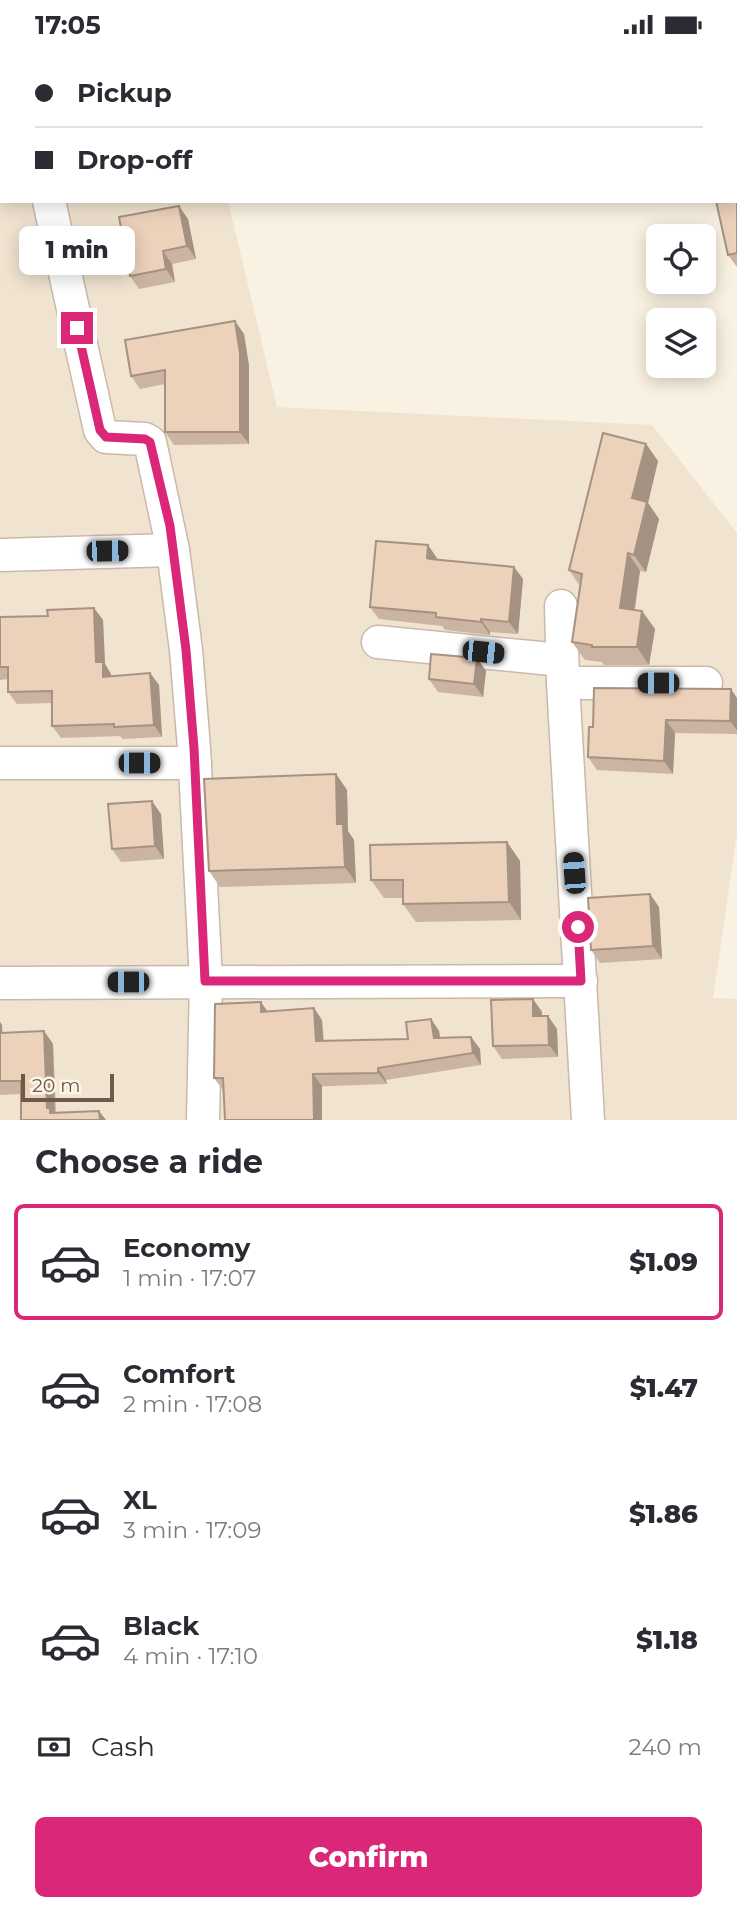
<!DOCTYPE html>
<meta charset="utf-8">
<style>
:root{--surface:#fff;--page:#f2f2f3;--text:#2b2b33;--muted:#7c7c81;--line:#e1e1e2;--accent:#db2777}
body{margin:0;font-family:Montserrat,sans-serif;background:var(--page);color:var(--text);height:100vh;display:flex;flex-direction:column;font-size:26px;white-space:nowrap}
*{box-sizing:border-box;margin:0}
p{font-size:23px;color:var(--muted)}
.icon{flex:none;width:38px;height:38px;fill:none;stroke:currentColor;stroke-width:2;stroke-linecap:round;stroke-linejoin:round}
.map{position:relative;height:1071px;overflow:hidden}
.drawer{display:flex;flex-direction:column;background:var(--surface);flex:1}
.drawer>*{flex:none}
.banner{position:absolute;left:0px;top:0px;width:738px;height:154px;box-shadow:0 4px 18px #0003;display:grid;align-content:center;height:154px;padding:0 35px;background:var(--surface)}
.buttons{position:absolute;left:646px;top:175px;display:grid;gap:14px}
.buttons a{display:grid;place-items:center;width:70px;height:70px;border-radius:10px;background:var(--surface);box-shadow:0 4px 18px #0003;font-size:35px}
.scale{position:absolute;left:21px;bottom:18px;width:93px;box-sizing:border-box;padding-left:7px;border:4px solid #6e594b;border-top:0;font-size:19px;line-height:24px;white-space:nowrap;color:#6e594b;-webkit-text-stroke:5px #fdf5e7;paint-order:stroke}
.end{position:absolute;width:32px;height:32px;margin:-16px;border:9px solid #db2777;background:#fff;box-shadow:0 0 0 4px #fff}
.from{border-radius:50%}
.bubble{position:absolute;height:49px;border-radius:10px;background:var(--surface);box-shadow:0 4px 18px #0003;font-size:23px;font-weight:800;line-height:49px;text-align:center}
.car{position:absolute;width:21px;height:42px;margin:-21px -10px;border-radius:9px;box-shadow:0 0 5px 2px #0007;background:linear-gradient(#222 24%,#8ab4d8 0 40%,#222 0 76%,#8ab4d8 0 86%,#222 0)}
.banner b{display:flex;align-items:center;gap:24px;height:66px;font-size:26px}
.banner b+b{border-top:2px solid var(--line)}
.banner i{width:18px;height:18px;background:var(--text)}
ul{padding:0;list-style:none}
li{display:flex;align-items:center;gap:21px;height:116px;margin:0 14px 10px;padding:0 21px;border:4px solid transparent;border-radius:10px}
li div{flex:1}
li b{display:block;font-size:26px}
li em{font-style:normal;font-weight:800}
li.selected{border-color:var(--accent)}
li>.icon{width:63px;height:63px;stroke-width:1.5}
h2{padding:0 35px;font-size:32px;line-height:84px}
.pay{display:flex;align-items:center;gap:18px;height:77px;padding:0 35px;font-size:26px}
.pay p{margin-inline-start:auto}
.cta{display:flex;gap:14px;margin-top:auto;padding:14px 35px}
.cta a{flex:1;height:80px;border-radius:10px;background:var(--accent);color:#fff;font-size:28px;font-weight:800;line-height:80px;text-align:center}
.status{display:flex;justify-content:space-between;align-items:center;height:49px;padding:0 35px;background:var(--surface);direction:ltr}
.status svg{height:19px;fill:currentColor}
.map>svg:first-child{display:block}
.residential{fill:#f0e3d0}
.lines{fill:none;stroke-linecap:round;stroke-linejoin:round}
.minor-casing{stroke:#c9b9aa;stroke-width:35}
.minor{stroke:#fff;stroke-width:32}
.wall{fill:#cbb4a1}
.shaded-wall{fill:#a59283}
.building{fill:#ecd1bb;stroke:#a59283;stroke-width:2}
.route{stroke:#db2777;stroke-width:9}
</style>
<div class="status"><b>17:05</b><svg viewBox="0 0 49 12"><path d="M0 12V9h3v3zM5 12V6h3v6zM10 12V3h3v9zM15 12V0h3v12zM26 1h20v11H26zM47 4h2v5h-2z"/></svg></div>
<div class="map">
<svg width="737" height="1071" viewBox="0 0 737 1071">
<rect width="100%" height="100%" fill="#f9f1e1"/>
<polygon class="residential" points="0,57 2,152 228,152 277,358 652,376 737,484 737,784 713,949 737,950 737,1071 0,1071"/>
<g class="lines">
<defs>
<g id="minor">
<polyline points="31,0 31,2"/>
<polyline points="49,152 100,381 106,388 145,390 150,393 173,501 186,601 194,699 206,932 203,1071"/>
<polyline points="0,506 173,501"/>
<polyline points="561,557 563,634 588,1071"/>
<polyline points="378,593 561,611"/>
<polyline points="563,634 706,634"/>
<polyline points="0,714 195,714"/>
<polyline points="0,934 581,932"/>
</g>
</defs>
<use href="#minor" class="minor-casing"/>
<use href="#minor" class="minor"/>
</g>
<g class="wall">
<rect x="0" y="57" width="2" height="63"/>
<polygon points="737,146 737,218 728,206"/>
<polygon points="188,170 196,210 172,215 175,233 139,240 130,227"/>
<polygon points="244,285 249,317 249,395 174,396 165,383 165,335 140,340 131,327"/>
<polygon points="646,395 658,412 648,454 659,470 646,523 640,522 635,561 642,562 655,580 649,616 604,616 602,613 585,611 572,593 580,537 569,521"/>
<polygon points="437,509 436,511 514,518 523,530 518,585 490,583 490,586 445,581 442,577 379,570 370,558"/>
<polygon points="94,559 103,571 105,615 111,625 111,627 150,624 159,636 162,688 123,690 120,687 61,689 52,677 52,654 17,655 8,643 8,630 0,631 0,568 48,567"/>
<polygon points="486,622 483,648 438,643 429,630"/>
<polygon points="737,649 737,685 675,684 673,725 597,721 588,708 593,678"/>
<polygon points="336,725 347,741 348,782 354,791 356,834 220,838 209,822"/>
<polygon points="161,765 164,810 121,813 112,800"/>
<polygon points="507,793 520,812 521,871 416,873 403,855 403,849 384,849 371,831"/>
<polygon points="659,858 662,910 600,914 591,901"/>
<polygon points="533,950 542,963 542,967 548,967 557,980 558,1008 502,1010 493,997"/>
<polygon points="261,953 267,962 322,971 324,992 408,990 431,970 439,982 440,989 471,988 480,1000 481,1016 386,1031 387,1035 223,1041 214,1029"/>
<polygon points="0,973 2,976 2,984 44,982 53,995 56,1063 21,1071 21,1045 0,1046"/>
</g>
<g class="shaded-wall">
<polygon points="179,157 188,170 196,210 187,197"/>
<polygon points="163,202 172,215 175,233 166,220"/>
<polygon points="235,272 244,285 249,317 249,395 240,383"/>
<polygon points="646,395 658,412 648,454 659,470 646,523 634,506 632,449"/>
<polygon points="428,496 437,509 436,522 427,509"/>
<polygon points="628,504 640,522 632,577 620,559"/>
<polygon points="514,518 523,530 518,585 509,573"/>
<polygon points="94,559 103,571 105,615 111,625 112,640 103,628 96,613"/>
<polygon points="642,562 655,580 649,616 637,598"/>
<polygon points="481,570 490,583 490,586 481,573"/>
<polygon points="477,609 486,622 483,648 474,635"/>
<polygon points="150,624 159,636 162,688 154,676"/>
<polygon points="731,640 737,649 737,681 730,672"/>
<polygon points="666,671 675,684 673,725 664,712"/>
<polygon points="336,725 347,741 348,782 354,791 356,834 345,818 337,775"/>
<polygon points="152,752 161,765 164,810 155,797"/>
<polygon points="507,793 520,812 521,871 509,853"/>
<polygon points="650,845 659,858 662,910 653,897"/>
<polygon points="533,950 542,963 542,980 533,967"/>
<polygon points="261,953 269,965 261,963"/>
<polygon points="314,959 322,971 324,1004 316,992"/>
<polygon points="548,967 557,980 558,1008 549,996"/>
<polygon points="431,970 439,982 442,1001 434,989"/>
<polygon points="0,973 2,976 3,997 0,993"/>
<polygon points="44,982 53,995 55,1071 47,1059"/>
<polygon points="471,988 480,1000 481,1016 473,1004"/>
<polygon points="378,1019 386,1031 387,1035 378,1024"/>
<polygon points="313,1025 322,1037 322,1071 314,1071"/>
<polygon points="99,1062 106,1071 100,1071"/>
</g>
<g class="building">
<rect x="0" y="57" width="2" height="44"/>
<polygon points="737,146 737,204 728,206 716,152 737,152"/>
<polygon points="179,157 187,197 163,202 166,220 130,227 119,168"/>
<polygon points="235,272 240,304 240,383 165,383 165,321 131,327 125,291"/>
<polygon points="603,384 646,395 632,449 647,453 634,506 628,504 620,559 642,562 637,598 592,598 592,596 572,593 582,525 569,521"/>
<polygon points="376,492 428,496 427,509 430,510 514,518 509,573 481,570 481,573 436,568 436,564 370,558"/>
<polygon points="94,559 96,613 103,613 103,628 150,624 154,676 114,678 114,675 52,677 52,642 8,643 8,618 0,618 0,568 48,567 47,561"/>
<polygon points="431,605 477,609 474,635 429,630"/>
<polygon points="594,639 731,640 730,672 666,671 664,712 588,708 589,678 593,678"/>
<polygon points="336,725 337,775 343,775 345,818 209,822 204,730"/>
<polygon points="152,752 155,797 112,800 108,755"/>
<polygon points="507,793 509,853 403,855 403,831 371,831 370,796"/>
<polygon points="650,845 653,897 591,901 588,849"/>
<polygon points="533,950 533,967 548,967 549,996 493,997 491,951"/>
<polygon points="261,953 261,963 314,959 316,992 408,990 406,973 431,970 434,989 471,988 473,1004 378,1019 378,1024 313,1025 314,1071 225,1071 223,1029 214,1029 215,955"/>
<polygon points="44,982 47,1059 50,1059 50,1064 99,1062 100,1071 21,1071 21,1032 0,1032 0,984"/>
</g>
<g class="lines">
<polyline class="route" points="77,279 100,381 106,388 145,390 150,393 170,477 186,601 194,699 205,932 581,932 578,878"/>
</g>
</svg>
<div class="buttons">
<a><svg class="icon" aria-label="locate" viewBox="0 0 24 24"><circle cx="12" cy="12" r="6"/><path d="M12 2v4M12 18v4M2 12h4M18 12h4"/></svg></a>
<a><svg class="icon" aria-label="layers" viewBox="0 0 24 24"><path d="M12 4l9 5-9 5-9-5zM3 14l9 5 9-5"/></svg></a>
</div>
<div class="scale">20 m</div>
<i class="end from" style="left:578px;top:878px"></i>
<i class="end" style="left:77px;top:279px"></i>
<div class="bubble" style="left:19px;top:177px;width:116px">1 min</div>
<i class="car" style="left:107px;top:502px;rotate:89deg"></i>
<i class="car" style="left:483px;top:603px;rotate:96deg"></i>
<i class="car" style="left:658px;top:634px;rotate:270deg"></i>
<i class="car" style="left:139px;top:714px;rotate:90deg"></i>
<i class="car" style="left:574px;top:824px;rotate:356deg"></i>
<i class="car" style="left:128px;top:933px;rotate:270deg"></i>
<div class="banner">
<b><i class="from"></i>Pickup</b>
<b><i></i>Drop-off</b>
</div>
</div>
<section class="drawer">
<h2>Choose a ride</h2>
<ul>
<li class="selected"><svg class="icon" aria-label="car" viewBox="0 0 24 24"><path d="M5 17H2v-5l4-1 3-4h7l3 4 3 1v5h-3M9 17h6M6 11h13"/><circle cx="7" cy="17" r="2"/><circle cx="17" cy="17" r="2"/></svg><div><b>Economy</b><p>1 min · 17:07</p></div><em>$1.09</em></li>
<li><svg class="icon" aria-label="car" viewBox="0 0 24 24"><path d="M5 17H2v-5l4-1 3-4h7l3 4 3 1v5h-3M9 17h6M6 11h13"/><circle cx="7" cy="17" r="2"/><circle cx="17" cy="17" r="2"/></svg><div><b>Comfort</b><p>2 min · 17:08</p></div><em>$1.47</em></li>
<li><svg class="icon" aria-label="car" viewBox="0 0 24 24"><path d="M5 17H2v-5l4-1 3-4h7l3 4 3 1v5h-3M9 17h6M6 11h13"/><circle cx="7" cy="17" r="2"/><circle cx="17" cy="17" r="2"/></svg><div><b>XL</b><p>3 min · 17:09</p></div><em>$1.86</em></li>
<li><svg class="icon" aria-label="car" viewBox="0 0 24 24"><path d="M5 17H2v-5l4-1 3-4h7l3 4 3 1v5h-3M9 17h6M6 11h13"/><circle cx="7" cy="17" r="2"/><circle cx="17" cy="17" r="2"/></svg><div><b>Black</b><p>4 min · 17:10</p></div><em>$1.18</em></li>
</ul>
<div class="pay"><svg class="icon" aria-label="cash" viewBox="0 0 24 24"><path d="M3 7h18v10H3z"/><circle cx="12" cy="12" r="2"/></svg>Cash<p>240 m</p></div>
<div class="cta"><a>Confirm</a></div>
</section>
